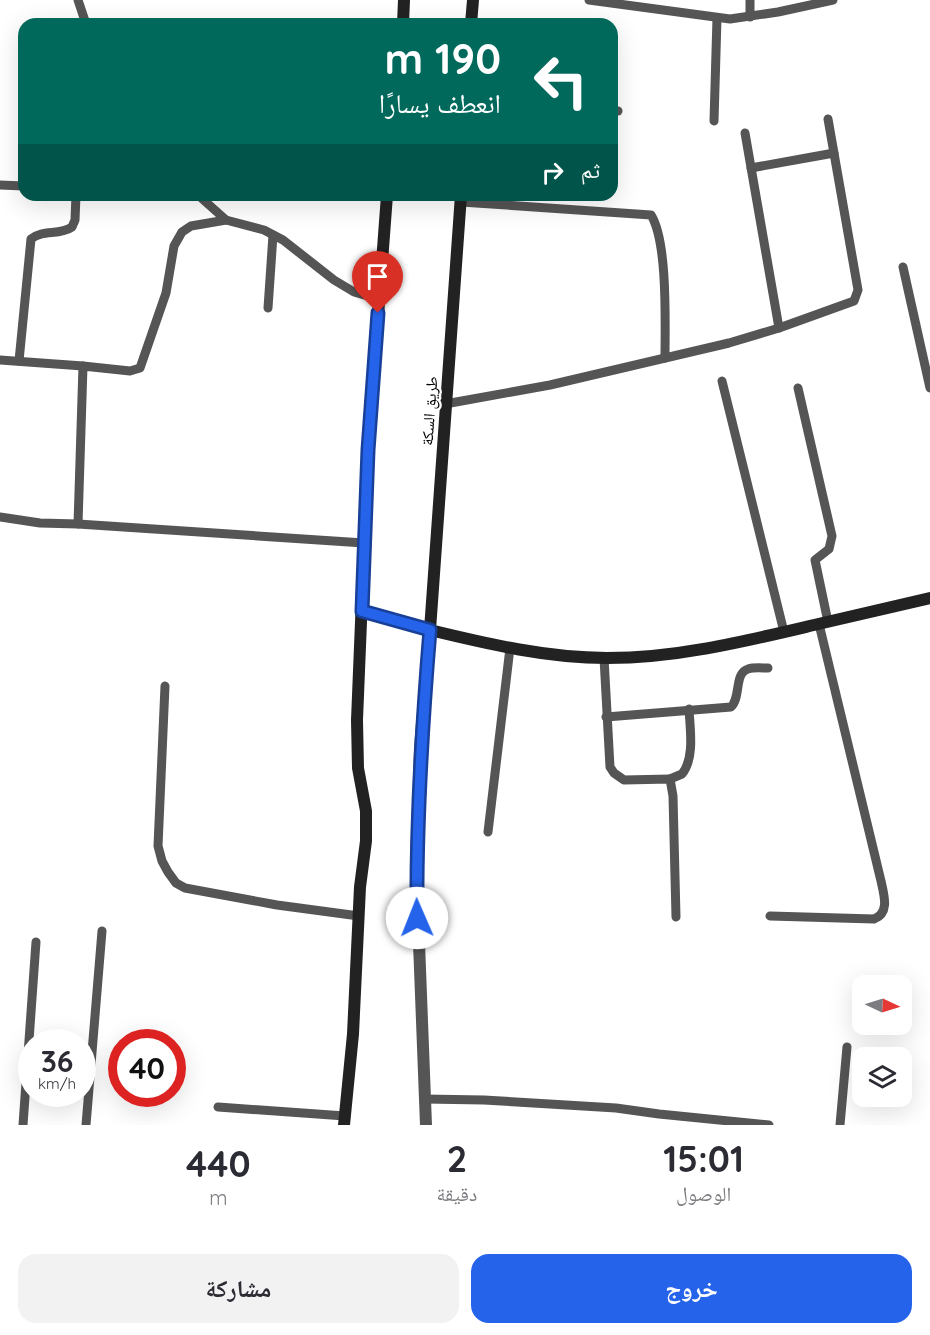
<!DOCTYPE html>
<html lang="ar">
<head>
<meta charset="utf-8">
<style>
	body { margin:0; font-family:Quicksand,"Noto Naskh Arabic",sans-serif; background:#f2f2f3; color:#2b2b33; direction:rtl; height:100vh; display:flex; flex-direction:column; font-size:22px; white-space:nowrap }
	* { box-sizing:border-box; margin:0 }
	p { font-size:20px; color:#7c7c81 }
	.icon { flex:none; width:33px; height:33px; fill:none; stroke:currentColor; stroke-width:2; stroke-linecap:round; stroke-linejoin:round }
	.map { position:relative; height:1125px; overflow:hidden; direction:ltr }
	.side { display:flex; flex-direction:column; background:#fff; flex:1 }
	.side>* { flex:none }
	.top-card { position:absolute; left:18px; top:18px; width:600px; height:183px; border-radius:18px; box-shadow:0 6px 24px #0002; direction:rtl; background:#00695c; color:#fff; overflow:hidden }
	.needle { width:39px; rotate:94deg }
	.controls { position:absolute; left:852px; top:975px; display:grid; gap:12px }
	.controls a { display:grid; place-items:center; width:60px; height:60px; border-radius:12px; background:#fff; box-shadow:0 6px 24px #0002; font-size:30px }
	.speed { position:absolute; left:18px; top:1029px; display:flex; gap:12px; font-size:30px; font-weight:700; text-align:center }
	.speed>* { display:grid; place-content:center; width:78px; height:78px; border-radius:50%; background:#fff; box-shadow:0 6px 24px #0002; line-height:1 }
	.speed small { font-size:15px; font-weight:400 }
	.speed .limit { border:9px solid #d22; background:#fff; color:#111 }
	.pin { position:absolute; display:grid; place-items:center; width:51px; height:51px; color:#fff; margin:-62px -26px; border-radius:50% 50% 50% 0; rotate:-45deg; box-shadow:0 0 6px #0007 }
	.pin .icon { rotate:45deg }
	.me { position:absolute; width:66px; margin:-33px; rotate:359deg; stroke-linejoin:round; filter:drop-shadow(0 0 4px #0008) }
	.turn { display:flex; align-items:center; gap:21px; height:126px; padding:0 18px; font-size:27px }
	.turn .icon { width:78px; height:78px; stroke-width:2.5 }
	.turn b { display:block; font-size:42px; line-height:51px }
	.then { display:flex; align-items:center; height:57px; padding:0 18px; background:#0003; gap:12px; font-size:22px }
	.eta { display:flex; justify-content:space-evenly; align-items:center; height:102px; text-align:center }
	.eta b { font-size:36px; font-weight:700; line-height:42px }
	.primary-button { display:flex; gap:12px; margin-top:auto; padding:12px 18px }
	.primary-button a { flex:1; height:69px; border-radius:18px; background:#2563eb; color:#fff; font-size:24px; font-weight:700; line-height:69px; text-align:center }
	.primary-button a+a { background:#f2f2f3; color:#2b2b33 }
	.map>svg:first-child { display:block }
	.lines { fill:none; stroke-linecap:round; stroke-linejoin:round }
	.minor { stroke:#555; stroke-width:9 }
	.tertiary { stroke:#555; stroke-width:12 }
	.secondary { stroke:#222; stroke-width:12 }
	.route-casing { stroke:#184099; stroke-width:15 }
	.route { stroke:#2563eb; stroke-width:10 }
	.labels { text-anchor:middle; stroke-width:4.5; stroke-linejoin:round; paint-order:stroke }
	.street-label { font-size:16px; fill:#000; stroke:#fff }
</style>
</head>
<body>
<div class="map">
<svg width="930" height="1125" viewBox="0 0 930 1125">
	<rect width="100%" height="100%" fill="#fff"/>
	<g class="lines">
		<!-- minor -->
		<g class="minor">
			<path d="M78 0 86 24"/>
			<path d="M589 0 730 19 778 12 833 0"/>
			<path d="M750 0V17"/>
			<path d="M612 111H618"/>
			<path d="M714 121 717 18"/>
			<path d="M745 133 779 328"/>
			<path d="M751 168 834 153"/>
			<path d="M0 185 24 186"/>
			<path d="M198 195 226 220 264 230 283 240 334 280 354 292 378 299"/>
			<path d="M461 202 651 215C668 242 665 325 665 358"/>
			<path d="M903 267 930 388"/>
			<path d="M268 308 273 235"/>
			<path d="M0 360 83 366"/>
			<path d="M19 361 31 239C43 229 59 236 72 227L75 220 76 195"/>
			<path d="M722 381 784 632"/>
			<path d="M798 388 832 536 829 549 815 560 828 622"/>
			<path d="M445 404 550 385 729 343 779 328 854 301 858 290 828 119"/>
			<path d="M0 517 40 523 78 524 364 543"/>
			<path d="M78 524 83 366 130 371 140 368 166 293 174 246 182 232 191 226 226 220"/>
			<path d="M362 611 430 630"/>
			<path d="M604 658 610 767 614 773 624 780 670 779 673 796 676 917"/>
			<path d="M165 686 158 846 162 861 168 872 176 883 185 888 277 905 359 916"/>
			<path d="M606 717 731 707C741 698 734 673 748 669 754 667 762 668 768 668"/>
			<path d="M670 779 682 774C695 758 690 729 689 709"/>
			<path d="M488 832 510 648"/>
			<path d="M770 916 874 919C890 913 884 895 881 881L819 624"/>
			<path d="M424 1099 484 1100 616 1108 659 1114 769 1125"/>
			<path d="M218 1107 345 1116"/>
			<path d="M23 1125 36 942"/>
			<path d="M86 1125 102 931"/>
			<path d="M840 1125 847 1047"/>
		</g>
		<!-- tertiary -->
		<path class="tertiary" d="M426 1125 416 865 420 747 430 630"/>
		<!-- secondary -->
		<g class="secondary">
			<path d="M403 24 404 0"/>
			<path d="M471 24 473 0"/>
			<path d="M461 195 430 630C488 644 547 658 607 658 677 658 746 641 814 625 853 616 892 607 930 598"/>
			<path d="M344 1125 353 1034 360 887 366 841V811L358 768 357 720 368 450 387 195"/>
		</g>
	</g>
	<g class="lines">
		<defs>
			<path id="route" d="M378 313 368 450 362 611 430 630C422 726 416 822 417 918"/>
		</defs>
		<!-- route casing -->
		<use href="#route" class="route-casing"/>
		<!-- route -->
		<use href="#route" class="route"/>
	</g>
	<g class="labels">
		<!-- street labels -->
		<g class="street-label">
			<text transform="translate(429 411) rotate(-86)" y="6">طريق السكة</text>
		</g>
	</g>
</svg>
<div class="controls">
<a><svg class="needle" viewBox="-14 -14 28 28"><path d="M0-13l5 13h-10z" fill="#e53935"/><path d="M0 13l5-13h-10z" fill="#7c7c81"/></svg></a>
<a><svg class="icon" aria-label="layers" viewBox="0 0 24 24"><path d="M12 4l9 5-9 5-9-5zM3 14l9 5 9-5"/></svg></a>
</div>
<div class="speed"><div>36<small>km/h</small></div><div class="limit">40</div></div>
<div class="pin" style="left:378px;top:313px;background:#d93025"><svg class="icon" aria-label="arrive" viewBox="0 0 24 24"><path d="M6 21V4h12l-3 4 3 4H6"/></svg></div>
<svg class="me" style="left:417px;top:918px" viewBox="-20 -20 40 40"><circle r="19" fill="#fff"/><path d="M0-13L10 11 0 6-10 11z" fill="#2563eb"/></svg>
<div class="top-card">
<div class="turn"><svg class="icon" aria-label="left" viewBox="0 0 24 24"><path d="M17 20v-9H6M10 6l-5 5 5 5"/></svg><div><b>190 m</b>انعطف يسارًا</div></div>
<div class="then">ثم<svg class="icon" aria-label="right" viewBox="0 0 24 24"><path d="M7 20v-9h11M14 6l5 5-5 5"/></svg></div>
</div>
</div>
<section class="side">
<div class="eta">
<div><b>15:01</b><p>الوصول</p></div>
<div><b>2</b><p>دقيقة</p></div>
<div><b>440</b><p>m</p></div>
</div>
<div class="primary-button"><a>خروج</a><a>مشاركة</a></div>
</section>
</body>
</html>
